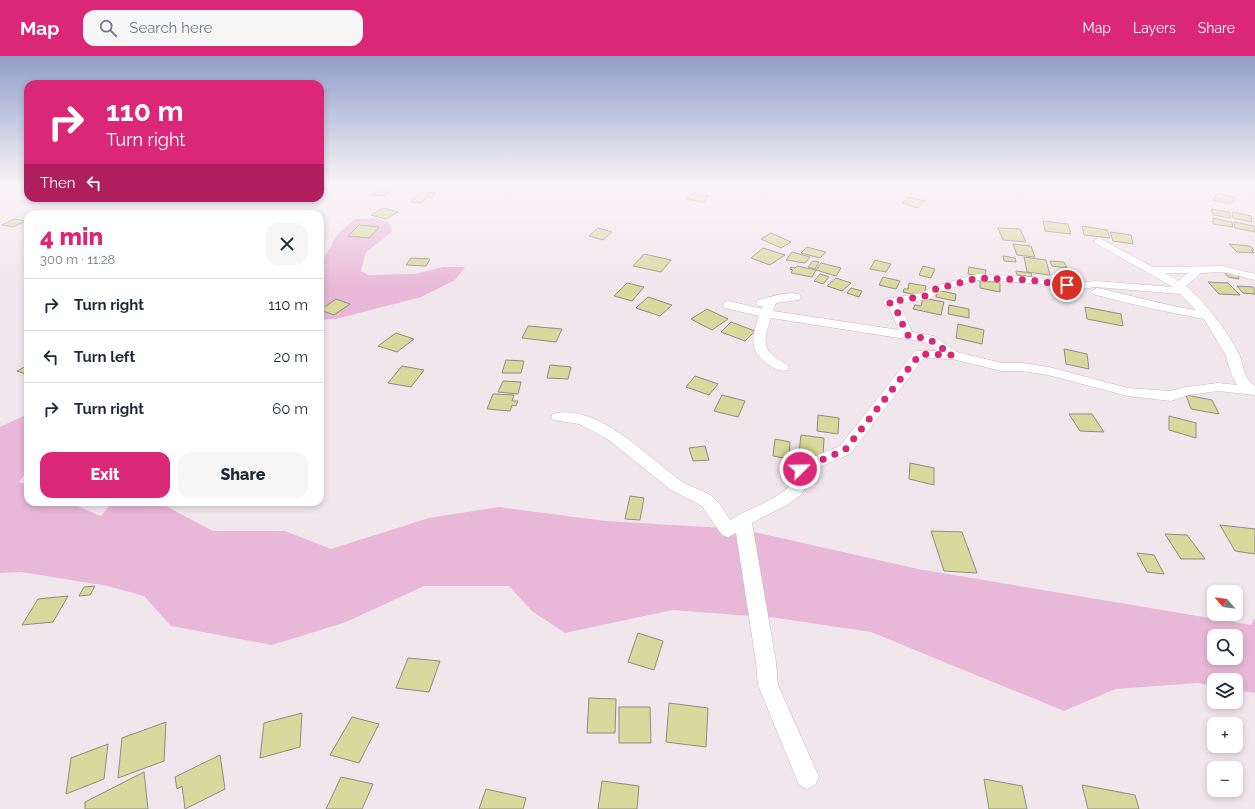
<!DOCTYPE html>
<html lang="en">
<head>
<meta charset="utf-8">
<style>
	body { margin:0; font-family:Raleway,sans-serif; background:#f6f6f7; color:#1f2937; height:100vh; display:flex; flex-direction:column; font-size:15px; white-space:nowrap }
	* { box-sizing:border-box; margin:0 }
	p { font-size:13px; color:#747a83 }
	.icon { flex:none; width:22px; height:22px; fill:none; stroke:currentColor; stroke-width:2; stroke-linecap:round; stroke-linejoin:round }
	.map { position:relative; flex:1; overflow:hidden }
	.drawer { position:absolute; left:24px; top:154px; width:300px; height:296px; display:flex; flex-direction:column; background:#fff; border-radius:12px; box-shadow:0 2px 6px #0003 }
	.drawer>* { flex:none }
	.guide { position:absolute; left:24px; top:24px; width:300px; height:122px; border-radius:12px; box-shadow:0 2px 6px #0003; background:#db2777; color:#fff; overflow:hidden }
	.needle { width:26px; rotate:298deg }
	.tools { position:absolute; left:1207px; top:529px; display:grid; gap:8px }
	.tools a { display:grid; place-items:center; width:36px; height:36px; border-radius:8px; background:#fff; box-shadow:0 2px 6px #0003; font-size:20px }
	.pin { position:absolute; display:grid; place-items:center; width:34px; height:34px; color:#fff; margin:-17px; border:2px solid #fff; border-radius:50%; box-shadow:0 1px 4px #0007 }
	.me { position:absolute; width:44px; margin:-22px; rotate:67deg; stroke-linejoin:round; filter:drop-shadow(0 0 3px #0008) }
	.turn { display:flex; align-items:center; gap:14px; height:84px; padding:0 16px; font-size:18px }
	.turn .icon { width:52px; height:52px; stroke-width:2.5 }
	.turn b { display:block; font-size:28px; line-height:34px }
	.then { display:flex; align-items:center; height:38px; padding:0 16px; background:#0003; gap:8px; font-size:15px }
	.round { display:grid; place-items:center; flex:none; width:42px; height:42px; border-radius:12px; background:#f6f6f7 }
	.headline { display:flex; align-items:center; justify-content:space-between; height:68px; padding:0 16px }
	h1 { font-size:24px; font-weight:800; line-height:30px; color:#db2777 }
	.cta { display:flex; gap:8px; margin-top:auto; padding:8px 16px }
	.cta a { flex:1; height:46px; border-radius:12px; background:#db2777; color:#fff; font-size:16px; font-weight:800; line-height:46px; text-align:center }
	.cta a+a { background:#f6f6f7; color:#1f2937 }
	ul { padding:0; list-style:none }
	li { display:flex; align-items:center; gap:12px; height:52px; padding:0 16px; border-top:1px solid #e0e1e3 }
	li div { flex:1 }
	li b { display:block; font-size:15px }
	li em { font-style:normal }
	header { display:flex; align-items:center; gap:24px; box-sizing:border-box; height:56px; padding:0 20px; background:#db2777; color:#fff }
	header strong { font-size:19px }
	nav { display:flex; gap:22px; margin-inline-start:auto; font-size:14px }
	.search { width:280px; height:36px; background:#f6f6f7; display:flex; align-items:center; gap:10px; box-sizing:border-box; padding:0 14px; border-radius:12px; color:#747a83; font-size:15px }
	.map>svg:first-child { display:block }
	.green { fill:#e9b7d7; fill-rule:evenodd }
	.building { fill:#d9d99d; stroke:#8d8d82 }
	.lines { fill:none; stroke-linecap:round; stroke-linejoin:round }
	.minor-casing { stroke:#c5b9c0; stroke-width:1 }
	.minor { fill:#fff; fill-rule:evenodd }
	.route { stroke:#db2777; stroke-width:7; stroke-dasharray:0 12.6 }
</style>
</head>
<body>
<header>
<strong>Map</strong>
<div class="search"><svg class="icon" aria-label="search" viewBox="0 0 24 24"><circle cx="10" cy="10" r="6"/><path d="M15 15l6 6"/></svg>Search here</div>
<nav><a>Map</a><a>Layers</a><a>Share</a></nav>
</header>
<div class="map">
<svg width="1255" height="753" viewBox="0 0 1255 753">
	<rect width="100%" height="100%" fill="#f2e6ed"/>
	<!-- green -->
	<g class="green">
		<path d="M374 162 389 166 392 176 366 196 361 215 368 219 415 218 443 211H465L455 224 421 241 336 263 320 264V209L337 179 355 163Z"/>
		<path d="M28 358V414L19 426 28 429V446H67L101 460 113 446H158L213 475H285L331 493 429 462 499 451 605 465 741 473 918 513 1251 569 1255 562V637L1236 634V624H1214V630L1198 627 1115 633 1064 655 871 576 777 562 672 554 565 577 532 555 509 530H424L346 566 272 589 171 570 144 540 108 530 21 516 0 517V371ZM1214 580H1236V602H1214Z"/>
	</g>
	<!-- building -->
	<g class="building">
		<path d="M379 132 391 133 385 140 372 139Z"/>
		<path d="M422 136 436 137 432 142 428 141 421 147 410 146Z"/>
		<path d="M692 137 709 140 704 146 687 143Z"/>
		<path d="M1218 137 1235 142 1231 148 1213 144Z"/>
		<path d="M909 141 925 145 918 152 902 147Z"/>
		<path d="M383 152 398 156 386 163 371 159Z"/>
		<path d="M1212 153 1229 156 1231 162 1213 159Z"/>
		<path d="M1232 156 1251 160 1252 166 1233 162Z"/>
		<path d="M1213 162 1232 166 1233 171 1213 168Z"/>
		<path d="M14 163 26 165 13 171 2 169Z"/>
		<path d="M1043 165 1068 168 1071 178 1045 175Z"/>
		<path d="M1234 166 1254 170 1255 176 1235 172Z"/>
		<path d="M359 169 379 171 369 182 348 180Z"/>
		<path d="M1082 170 1107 174 1110 182 1084 179Z"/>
		<path d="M598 172 612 176 603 184 589 180Z"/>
		<path d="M998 172 1020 173 1026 186 1003 184Z"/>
		<path d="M1110 176 1131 179 1133 188 1113 185Z"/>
		<path d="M771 177 791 186 781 192 761 183Z"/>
		<path d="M1013 188 1031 190 1035 201 1017 199Z"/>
		<path d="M1229 188 1250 190 1254 194H1251L1254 197 1237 196Z"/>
		<path d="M807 191 826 196 820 202 801 197Z"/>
		<path d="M763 192 785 199 770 209 751 202Z"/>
		<path d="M792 196 810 201 805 207 786 204Z"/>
		<path d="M644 198 671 204 661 216 633 210Z"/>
		<path d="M1003 200 1015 202 1016 206 1004 205Z"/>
		<path d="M1024 201 1046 204 1050 219 1027 216Z"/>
		<path d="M411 202 430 203 426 210 406 209Z"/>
		<path d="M875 204 891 208 886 216 870 213Z"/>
		<path d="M813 205 819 206 815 213 808 211Z"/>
		<path d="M1050 205 1064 206 1067 212 1052 210Z"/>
		<path d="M821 207 841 212 836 220 816 214Z"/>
		<path d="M797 210 816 214 812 221 791 217 793 214 790 213 791 211 795 212Z"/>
		<path d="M923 210 935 213 931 222 919 219Z"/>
		<path d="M969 211 986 214 985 221 968 218Z"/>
		<path d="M1016 215 1031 217 1032 221 1017 219Z"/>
		<path d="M1225 217 1237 218 1239 223 1228 221Z"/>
		<path d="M820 218 829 221 823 228 814 225Z"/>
		<path d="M883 221 900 225 896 233 879 229Z"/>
		<path d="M836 222 851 227 842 235 827 230Z"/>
		<path d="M980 224 1000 227V236L980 232Z"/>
		<path d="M1208 226 1228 227 1240 239 1219 238Z"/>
		<path d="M627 227 644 231 632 245 614 240Z"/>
		<path d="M909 227 926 230 924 238 921 237 920 240 903 236 904 233H908Z"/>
		<path d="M1237 230 1253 231 1255 234V238L1243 237Z"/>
		<path d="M851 232 862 235 859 241 847 237Z"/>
		<path d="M937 234 956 238 955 245 936 241Z"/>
		<path d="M648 241 672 249 660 260 636 252Z"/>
		<path d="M923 242 944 246 941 259 913 253 915 249 921 250Z"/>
		<path d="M336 243 350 248 334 259 320 254Z"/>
		<path d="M949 249 969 253V262L948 258Z"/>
		<path d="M1085 251 1121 258 1123 270 1087 263Z"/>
		<path d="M707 253 728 263 712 274 691 263Z"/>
		<path d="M731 266 755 275 745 285 721 276Z"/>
		<path d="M958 268 984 274 982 288 956 282Z"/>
		<path d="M528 270 562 273 556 286 522 282Z"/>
		<path d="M396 277 414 283 397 296 378 290Z"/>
		<path d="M1064 293 1087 298 1089 313 1066 308Z"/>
		<path d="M506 304 524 305 521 317H502Z"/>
		<path d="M28 309V319L17 315Z"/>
		<path d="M550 309 571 311 568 323 547 322Z"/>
		<path d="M402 310 424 314 411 331 388 327Z"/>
		<path d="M695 320 718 328 709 339 686 331Z"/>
		<path d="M503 325 521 326 518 338 498 336Z"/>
		<path d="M493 338 514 339 512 345H518L516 350 512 349 510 355 487 353Z"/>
		<path d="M722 339 745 345 738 361 714 355Z"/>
		<path d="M1186 339 1212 344 1219 358 1191 353Z"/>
		<path d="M1069 358H1092L1104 376 1080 375Z"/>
		<path d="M818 359 839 362 838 378 817 375Z"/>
		<path d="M1169 360 1196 367V382L1169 374Z"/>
		<path d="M801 379 824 382 823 401 799 397Z"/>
		<path d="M775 383 790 386 789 403 773 400Z"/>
		<path d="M705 390 709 404 693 405 689 392Z"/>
		<path d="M910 407 934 412V429L909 423Z"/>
		<path d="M630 440 644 442 640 464 625 463Z"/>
		<path d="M1220 469 1255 473V498L1235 495Z"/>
		<path d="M931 475 962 476 977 517 944 515Z"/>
		<path d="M1165 478 1187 479 1205 503H1181Z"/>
		<path d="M1137 497 1154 499 1164 518 1147 516Z"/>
		<path d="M95 530 90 539 79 540 84 531Z"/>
		<path d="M68 540 53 566 22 569 38 543Z"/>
		<path d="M638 577 663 585 654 614 628 606Z"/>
		<path d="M408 602 440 605 429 636 396 632Z"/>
		<path d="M589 642 616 643 615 677H587Z"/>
		<path d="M669 647 708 652 706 691 666 686Z"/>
		<path d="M619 651H650L651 687H619Z"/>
		<path d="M302 657 300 691 260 702 264 667Z"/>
		<path d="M352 661 379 668 359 707 330 699Z"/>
		<path d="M166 666 164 705 118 722 122 682Z"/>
		<path d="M108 688 104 723 66 738 71 702Z"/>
		<path d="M220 699 225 733 185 753 182 730 177 733 175 721Z"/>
		<path d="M144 716 148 753H85V746Z"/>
		<path d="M341 721 373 728 362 753H326Z"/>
		<path d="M984 723 1022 730 1027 753H989Z"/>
		<path d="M602 725 639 730 637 753H598Z"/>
		<path d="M1082 729 1135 739 1139 753H1088Z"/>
		<path d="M486 733 526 742 523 753H479Z"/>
	</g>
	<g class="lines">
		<defs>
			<path id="minor" d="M1099 182 1153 211 1223 210 1255 218V224L1223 216 1201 217 1186 230C1206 248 1227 274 1239 298 1244 309 1243 323 1255 330V339L1218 335 1188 339 1171 345 1128 340 1048 319 1022 315H1002L952 303 924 302 850 398 808 416 810 424 801 439 785 450 752 467 776 606 778 629 819 721 815 729 807 733 799 729 758 629 756 606 736 477 728 481 722 479 702 450 671 434 609 384 579 368 553 364 551 361 553 358C596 346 649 402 681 425 691 432 705 434 714 442 720 447 725 457 730 464 750 451 780 445 794 424L792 413 794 409 840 390 915 295H937L925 286 771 262C766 278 760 291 776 302 781 305 786 307 789 311L787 314C780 316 775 313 769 309 748 295 752 281 759 260L725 252 723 249 725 246 729 245 762 253V250H758L756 247 758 244C771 241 786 235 799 238L801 241 799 244 776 247 773 255 899 274 891 256 883 246 885 243 922 237 932 231 978 218 1029 221 1079 227 1096 225 1173 231 1095 187 1094 185ZM1165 217H1188L1178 225ZM978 224 1029 227 1079 233 1096 231 1180 238 1196 254C1163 249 1130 239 1097 232L1093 234 1091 236 1093 238C1130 248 1166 256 1204 263L1225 298 1232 320 1237 329 1218 327 1187 331 1170 335 1128 332 1049 311 1022 307H1002L957 296 934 280 912 276 903 255 897 248 929 243 940 235Z"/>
		</defs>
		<!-- minor casing -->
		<use href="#minor" class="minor-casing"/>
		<!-- minor -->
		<use href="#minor" class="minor"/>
	</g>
	<!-- sky -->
	<linearGradient id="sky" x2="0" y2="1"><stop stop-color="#919eca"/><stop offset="0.55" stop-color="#f9f4f7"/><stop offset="1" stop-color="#f9f4f7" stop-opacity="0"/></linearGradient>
	<rect width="1255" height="235" fill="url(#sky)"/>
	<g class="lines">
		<!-- route -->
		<path class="route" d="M800 413 845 394 920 298 952 299 929 283 907 279 897 255 889 246 925 240 936 233 978 222 1029 224 1067 229"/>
	</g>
</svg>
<div class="tools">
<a><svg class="needle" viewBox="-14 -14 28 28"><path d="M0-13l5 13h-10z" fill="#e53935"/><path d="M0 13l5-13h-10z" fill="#747a83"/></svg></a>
<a><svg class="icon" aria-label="search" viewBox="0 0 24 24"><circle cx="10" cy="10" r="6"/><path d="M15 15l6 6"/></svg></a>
<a><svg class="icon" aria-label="layers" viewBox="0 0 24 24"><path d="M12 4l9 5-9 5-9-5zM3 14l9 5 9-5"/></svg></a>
<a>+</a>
<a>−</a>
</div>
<div class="pin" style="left:1067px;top:229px;background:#d93025"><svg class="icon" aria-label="arrive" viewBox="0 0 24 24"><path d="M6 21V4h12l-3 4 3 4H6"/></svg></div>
<svg class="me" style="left:800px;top:413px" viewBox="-20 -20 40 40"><circle r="17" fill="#db2777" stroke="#fff" stroke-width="3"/><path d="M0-11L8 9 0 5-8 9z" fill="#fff"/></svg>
<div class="guide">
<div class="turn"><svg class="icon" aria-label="right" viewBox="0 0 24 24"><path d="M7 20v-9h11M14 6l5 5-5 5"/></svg><div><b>110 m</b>Turn right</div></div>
<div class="then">Then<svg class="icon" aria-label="left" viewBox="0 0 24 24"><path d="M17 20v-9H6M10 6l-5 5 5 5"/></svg></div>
</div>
<section class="drawer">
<div class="headline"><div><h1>4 min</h1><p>300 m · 11:28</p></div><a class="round"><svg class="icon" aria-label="close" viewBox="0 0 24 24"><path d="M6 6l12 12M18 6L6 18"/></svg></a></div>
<ul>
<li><svg class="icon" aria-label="right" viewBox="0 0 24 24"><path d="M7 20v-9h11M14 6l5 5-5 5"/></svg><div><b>Turn right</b></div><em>110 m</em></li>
<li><svg class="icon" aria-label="left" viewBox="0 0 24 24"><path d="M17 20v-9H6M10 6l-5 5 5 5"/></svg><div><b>Turn left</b></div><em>20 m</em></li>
<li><svg class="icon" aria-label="right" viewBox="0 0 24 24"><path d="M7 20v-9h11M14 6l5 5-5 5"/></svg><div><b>Turn right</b></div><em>60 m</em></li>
</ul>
<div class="cta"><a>Exit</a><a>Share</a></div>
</section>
</div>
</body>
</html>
